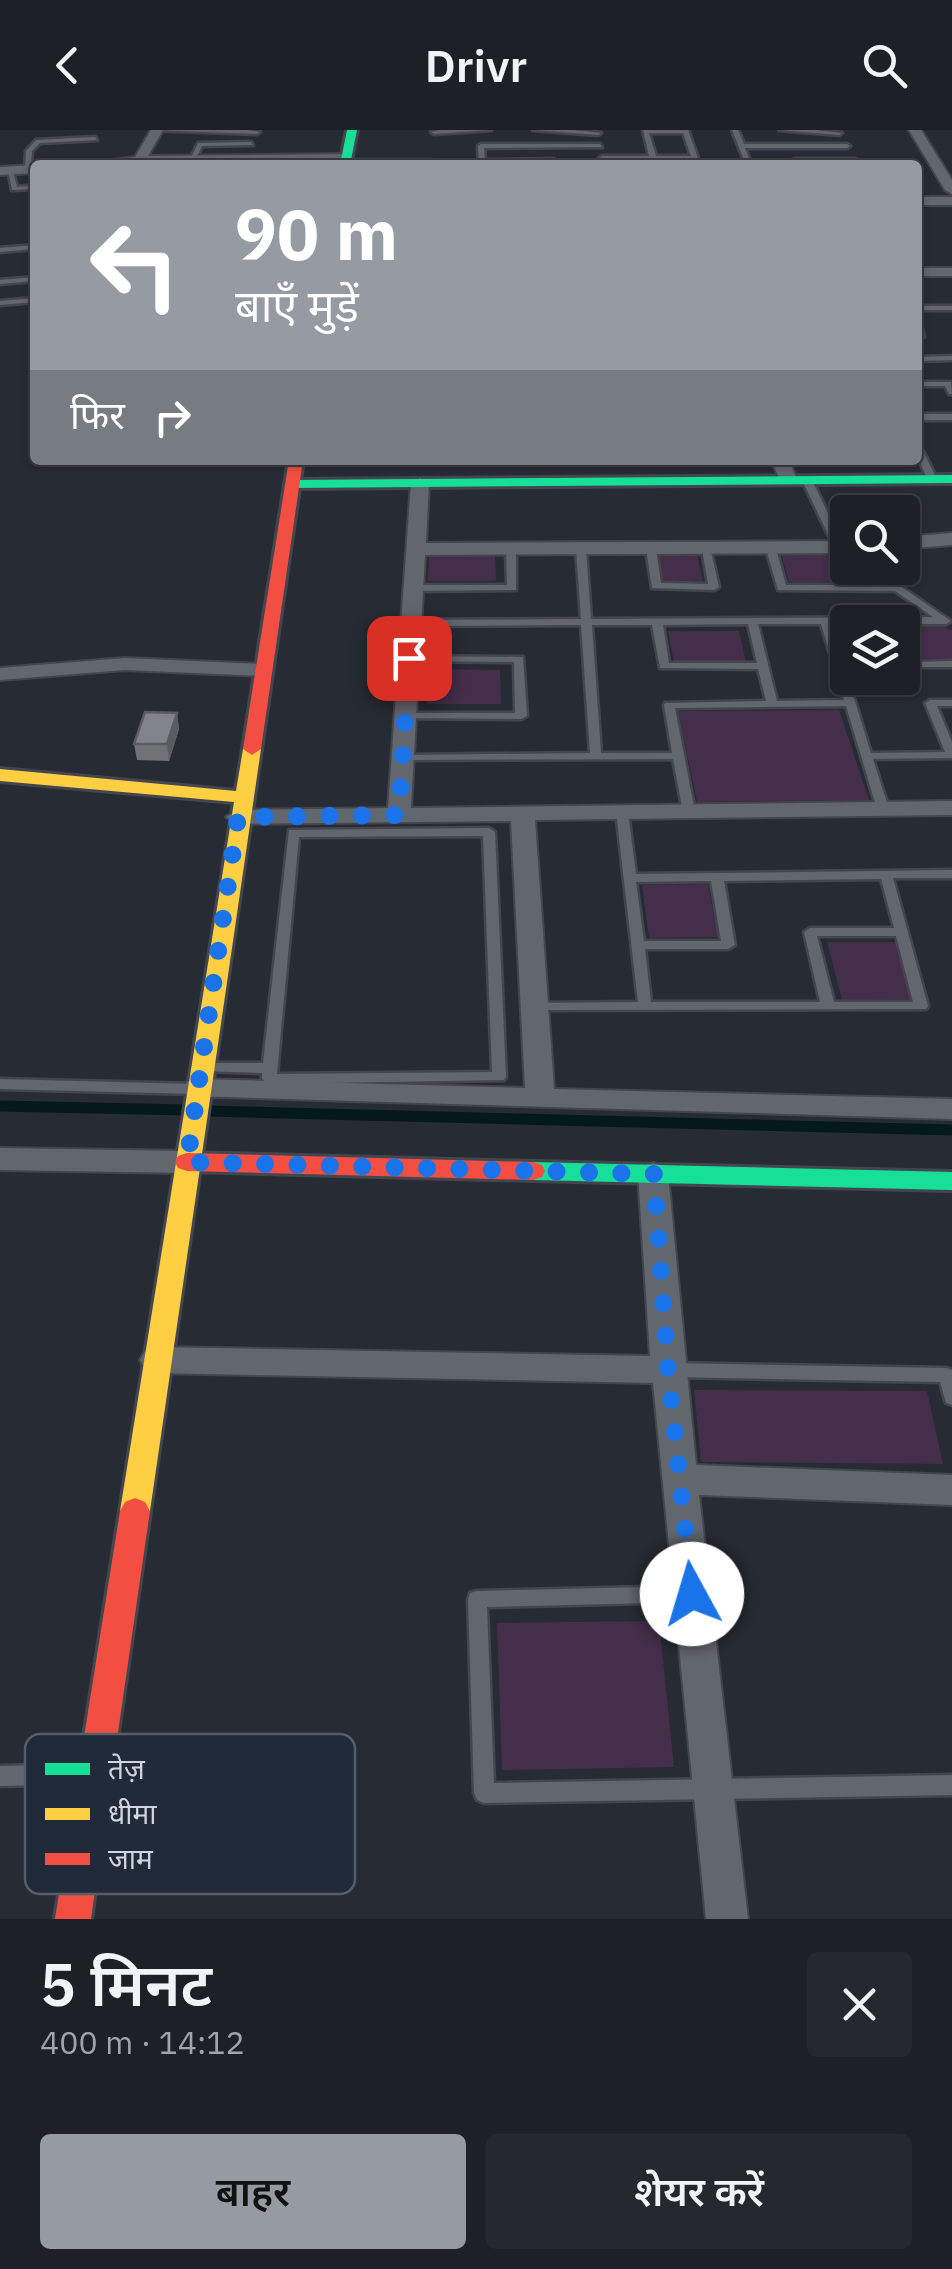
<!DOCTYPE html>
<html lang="hi">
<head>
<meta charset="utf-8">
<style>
	body { margin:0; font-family:"IBM Plex Sans","Noto Sans Devanagari",sans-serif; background:#25282e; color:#f1f3f6; height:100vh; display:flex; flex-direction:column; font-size:38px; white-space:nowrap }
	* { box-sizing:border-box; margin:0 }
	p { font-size:32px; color:#a0a3a7 }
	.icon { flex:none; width:55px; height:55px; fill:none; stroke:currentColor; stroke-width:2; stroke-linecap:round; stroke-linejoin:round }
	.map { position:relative; height:1789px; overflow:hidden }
	.panel { display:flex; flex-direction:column; background:#1d2026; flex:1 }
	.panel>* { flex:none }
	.banner { position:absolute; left:30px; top:30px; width:892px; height:305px; border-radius:10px; box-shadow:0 2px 8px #0004,0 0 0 2px #3b3e43; background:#959aa3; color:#fff; overflow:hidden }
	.fabs { position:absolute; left:830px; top:365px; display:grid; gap:20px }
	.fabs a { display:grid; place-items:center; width:90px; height:90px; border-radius:10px; background:#1d2026; box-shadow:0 2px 8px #0004,0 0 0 2px #3b3e43; font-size:50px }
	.pin { position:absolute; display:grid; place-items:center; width:85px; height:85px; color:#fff; margin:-42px; border-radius:20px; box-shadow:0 5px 15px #0006 }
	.me { position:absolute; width:110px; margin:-55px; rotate:354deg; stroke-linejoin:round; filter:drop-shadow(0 0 8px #0008) }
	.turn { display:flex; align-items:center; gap:35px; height:210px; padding:0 40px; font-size:45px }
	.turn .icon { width:130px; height:130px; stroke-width:2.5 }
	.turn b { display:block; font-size:70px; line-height:85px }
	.then { display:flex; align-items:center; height:95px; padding:0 40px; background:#0003; gap:20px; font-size:38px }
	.round { display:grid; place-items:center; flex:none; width:105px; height:105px; border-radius:10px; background:#25282e }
	.overview { display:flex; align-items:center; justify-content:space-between; height:170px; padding:0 40px }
	h1 { font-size:60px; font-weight:600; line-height:75px }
	.primary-button { display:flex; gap:20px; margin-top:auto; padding:20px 40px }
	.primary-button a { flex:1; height:115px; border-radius:10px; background:#959aa3; color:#111; font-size:40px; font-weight:600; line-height:115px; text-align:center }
	.primary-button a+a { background:#25282e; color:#f1f3f6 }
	header { display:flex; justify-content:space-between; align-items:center; height:130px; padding:0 40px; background:#1d2026; font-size:45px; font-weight:600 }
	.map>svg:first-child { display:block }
	.green { fill:#442e4a }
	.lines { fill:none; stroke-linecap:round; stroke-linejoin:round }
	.stream { stroke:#04191a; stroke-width:11 }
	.lane-casing { stroke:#43464e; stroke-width:5 }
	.street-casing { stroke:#43464e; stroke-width:4 }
	.fast-casing { stroke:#43464e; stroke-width:6 }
	.slow-casing { stroke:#43464e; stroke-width:6 }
	.jam-casing { stroke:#43464e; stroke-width:6 }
	.lane { fill:#62666d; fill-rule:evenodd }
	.street { fill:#62666d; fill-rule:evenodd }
	.fast { fill:#16e098; fill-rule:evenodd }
	.slow { fill:#ffcf43; fill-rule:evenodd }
	.jam { fill:#f24e42; fill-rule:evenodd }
	.wall { fill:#707278 }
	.shaded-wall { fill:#5b5c62 }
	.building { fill:#82848c; stroke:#5b5c62; stroke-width:2.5 }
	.route { stroke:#1a73e8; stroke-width:18; stroke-dasharray:0 32.4 }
	.key { fill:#212a39; stroke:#565e6b; stroke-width:2.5 }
	.key-label { font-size:28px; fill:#d0d6e0 }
</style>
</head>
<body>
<header><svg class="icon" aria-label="back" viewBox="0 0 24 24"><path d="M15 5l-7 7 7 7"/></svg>Drivr<svg class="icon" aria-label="search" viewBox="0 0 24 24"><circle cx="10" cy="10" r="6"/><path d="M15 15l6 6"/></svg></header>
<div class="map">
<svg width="952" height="1789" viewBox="0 0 952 1789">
	<rect width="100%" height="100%" fill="#272b33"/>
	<!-- green -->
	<g class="green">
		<path d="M429 423H495L496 451H428Z"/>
		<path d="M657 424H697L703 453 662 452Z"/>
		<path d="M781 424 828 425 867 452H789Z"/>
		<path d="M906 495 944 496 952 501V530H919Z"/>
		<path d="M668 501H739L746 533H674Z"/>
		<path d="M428 539 500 540 501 574H427Z"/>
		<path d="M839 580 869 670 697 672 678 581Z"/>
		<path d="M708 754 718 807 649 808 642 755Z"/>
		<path d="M827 812H896L914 869 842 870Z"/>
		<path d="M694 1260 927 1261 943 1334 701 1332Z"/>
		<path d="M659 1491 674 1637 502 1640 497 1493Z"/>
	</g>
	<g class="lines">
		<!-- stream -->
		<g class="stream">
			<path d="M0 976 186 980"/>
			<path d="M208 981 952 1000"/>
		</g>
		<defs>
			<g id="lane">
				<path d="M154 0H248L260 2 257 4Z"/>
				<path d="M439 0H491L434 4 431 2Z"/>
				<path d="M533 0H574L601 3 598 5Z"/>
				<path d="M643 0H688L698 28 695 30H602L599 28 602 26H649ZM649 3H683L691 26H656Z"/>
				<path d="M732 0H738L744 14H847L850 16 847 18H745L752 35H746Z"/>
				<path d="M779 0H816L842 3 839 5Z"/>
				<path d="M95 7 97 10 40 13 32 21 31 39 28 41 25 39 26 21 36 10Z"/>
				<path d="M251 12 253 15 202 16 195 31 190 30 198 13Z"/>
				<path d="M600 14 602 17 484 18 485 30 554 29 557 31V35H551V33L479 35 478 16 481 14Z"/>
				<path d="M794 29H855L858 31 855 33H798L799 35H793L791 31Z"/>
				<path d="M346 30H432L435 32 432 34 344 33Z"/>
				<path d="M8 40 13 41 17 57 35 55V59L12 60Z"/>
				<path d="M35 115V119L0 122V118Z"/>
				<path d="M35 147V151L0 154V150Z"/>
				<path d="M35 168V172L0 175V171Z"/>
				<rect x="918" y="176" width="34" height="4"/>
				<path d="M918 196 922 198 924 207H918Z"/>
				<path d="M952 226V230L918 231V227Z"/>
				<path d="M918 252H951L952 264H949L945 256H918Z"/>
				<rect x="918" y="284" width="34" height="6"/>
				<path d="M918 316 922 319 937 349 935 351 927 349 918 327Z"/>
				<path d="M804 348 812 350 843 415 848 418V426L834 417 802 350Z"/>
				<path d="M511 416 516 419V460L413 461 408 458 413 455H507L506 419Z"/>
				<path d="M581 416 586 419 591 489 933 487 895 461 778 460 766 419 771 416 776 419 786 455H886L863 438H874L951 491 946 494H831L871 623 945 622 925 573 930 570H952V576H937L952 612V628L873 629 889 679 883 683 877 679 846 576 675 578 695 682 689 686 683 682 673 629 399 630 397 628 403 625 590 623 581 495 411 496 406 493 411 490 581 489 576 419ZM748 494 757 533H669L663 495ZM758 494H821L844 570 777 571ZM592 495H652L660 538 758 539 766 571 665 573 664 575 672 623H601Z"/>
				<path d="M651 416 656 419 661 453 708 454 702 419 710 417 719 457 714 460 652 458 646 419Z"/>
				<path d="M902 500 907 503 919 532 952 531V537H911L902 517Z"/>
				<path d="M409 526 523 527 527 586 521 589 401 588 399 586 405 583H515L514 532 405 531V527Z"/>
				<path d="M622 678 628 682 636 744 952 740V748H893L928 876 926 879 530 880 528 877 530 874 535 873 638 872 616 682ZM881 749 894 798H810L804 802 820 872H651L645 819H728L735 815 724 751ZM711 751 721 811H644L636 752ZM817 806H896L913 872H834Z"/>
				<path d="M489 698 495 702 506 947 504 950 269 954 262 949V943L202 941 200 938 202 935 207 933H263L289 700ZM483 706 492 942 277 944 299 707Z"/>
				<path d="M0 949 194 954 201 959 194 964 0 959Z"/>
				<path d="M671 1233 947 1238 952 1240V1275L946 1273 940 1252 671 1247 665 1245 663 1240 665 1235Z"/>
				<path d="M690 1456 697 1458 699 1464 697 1470 690 1472 487 1477 494 1653 952 1645V1665L484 1673 477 1670 474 1663 468 1469 470 1463 477 1461Z"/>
				<path d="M84 1634 91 1637 94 1644 91 1651 84 1654 0 1656V1636Z"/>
			</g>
			<g id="street">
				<path d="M151 0H163L148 26 347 24 353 28 347 32 74 35 135 27Z"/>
				<path d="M909 0H921L952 50V64L945 60Z"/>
				<path d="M35 35V43L0 45V37Z"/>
				<rect x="918" y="67" width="34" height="8"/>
				<rect x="918" y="138" width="34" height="8"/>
				<path d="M771 330H789L797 350 794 354H782Z"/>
				<path d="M420 348 429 353 426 413 848 411V423L425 425 411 678 952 671V685L535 690 554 959 952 969V989L187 966 183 959 187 952 197 949 525 958 511 691 238 694 226 687 238 680 388 678 411 353Z"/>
				<path d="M952 403V415L902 419V407Z"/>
				<path d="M125 528 262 534 273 540 262 546 125 540 0 550V538Z"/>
				<path d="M0 1018 187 1021 198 1024 202 1032 198 1040 187 1043 0 1040Z"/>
				<path d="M653 1033 664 1036 668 1044 696 1335 952 1345V1375L699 1365 748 1789H706L653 1253 157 1243 145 1239 140 1230 145 1221 157 1217 650 1226 638 1044 642 1036Z"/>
			</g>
			<g id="fast">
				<path d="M347 0H357L350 35H340Z"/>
				<path d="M952 345V353L292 358 285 354 292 350Z"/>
				<path d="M533 1032 952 1042V1060L533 1050 524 1047 521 1041 524 1035Z"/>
			</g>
			<path id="slow" d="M252 613 261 619 150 1381 145 1390 135 1394 125 1390 120 1381 234 672 0 651V639L236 661 243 619Z"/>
			<g id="jam">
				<path d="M289 330H303L261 619 252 625 243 619Z"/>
				<path d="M187 1023 533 1032 542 1035 545 1041 542 1047 533 1050 187 1041 178 1038 175 1032 178 1026Z"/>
				<path d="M135 1368 145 1372 150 1381 91 1789H55L120 1381 125 1372Z"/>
			</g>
		</defs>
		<!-- lane casing -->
		<use href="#lane" class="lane-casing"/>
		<!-- street casing -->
		<use href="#street" class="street-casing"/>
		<!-- fast casing -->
		<use href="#fast" class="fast-casing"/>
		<!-- slow casing -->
		<use href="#slow" class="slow-casing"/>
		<!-- jam casing -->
		<use href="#jam" class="jam-casing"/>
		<!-- lane -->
		<use href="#lane" class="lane"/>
		<!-- street -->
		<use href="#street" class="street"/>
		<!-- fast -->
		<use href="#fast" class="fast"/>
		<!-- slow -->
		<use href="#slow" class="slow"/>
		<!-- jam -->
		<use href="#jam" class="jam"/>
	</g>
	<!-- wall -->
	<path class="wall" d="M177 583 179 599 169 631 137 630 134 614Z"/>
	<!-- shaded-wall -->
	<path class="shaded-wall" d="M177 583 179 599 169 631 167 614Z"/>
	<!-- building -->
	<path class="building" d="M145 582 177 583 167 614H134Z"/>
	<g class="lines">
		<!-- route -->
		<path class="route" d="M409 528 399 685 238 687 187 1032 654 1044 668 1240 692 1464"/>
	</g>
	<!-- legend -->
	<rect x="25" y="1604" width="330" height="160" rx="15" class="key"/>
	<rect x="45" y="1633" width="45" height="12" fill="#16e098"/>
	<rect x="45" y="1678" width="45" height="12" fill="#ffcf43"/>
	<rect x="45" y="1723" width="45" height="12" fill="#f24e42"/>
	<g class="key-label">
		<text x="108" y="1649">तेज़</text>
		<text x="108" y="1694">धीमा</text>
		<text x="108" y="1739">जाम</text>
	</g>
</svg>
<div class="fabs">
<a><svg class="icon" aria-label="search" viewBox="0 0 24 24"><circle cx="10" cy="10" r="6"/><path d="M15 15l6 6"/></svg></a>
<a><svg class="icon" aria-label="layers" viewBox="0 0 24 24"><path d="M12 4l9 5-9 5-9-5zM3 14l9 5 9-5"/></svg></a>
</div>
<div class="pin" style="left:409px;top:528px;background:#d93025"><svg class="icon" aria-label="arrive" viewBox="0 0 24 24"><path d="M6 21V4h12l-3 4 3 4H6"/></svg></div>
<svg class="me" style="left:692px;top:1464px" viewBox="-20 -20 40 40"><circle r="19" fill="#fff"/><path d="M0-13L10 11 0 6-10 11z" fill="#1a73e8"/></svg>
<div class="banner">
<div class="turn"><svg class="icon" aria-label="left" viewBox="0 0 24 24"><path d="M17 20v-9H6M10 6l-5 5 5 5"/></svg><div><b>90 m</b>बाएँ मुड़ें</div></div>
<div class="then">फिर<svg class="icon" aria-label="right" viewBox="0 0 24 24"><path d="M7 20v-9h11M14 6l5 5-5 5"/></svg></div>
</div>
</div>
<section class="panel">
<div class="overview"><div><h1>5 मिनट</h1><p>400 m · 14:12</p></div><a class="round"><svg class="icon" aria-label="close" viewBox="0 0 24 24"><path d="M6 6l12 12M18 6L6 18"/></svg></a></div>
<div class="primary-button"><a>बाहर</a><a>शेयर करें</a></div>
</section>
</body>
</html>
